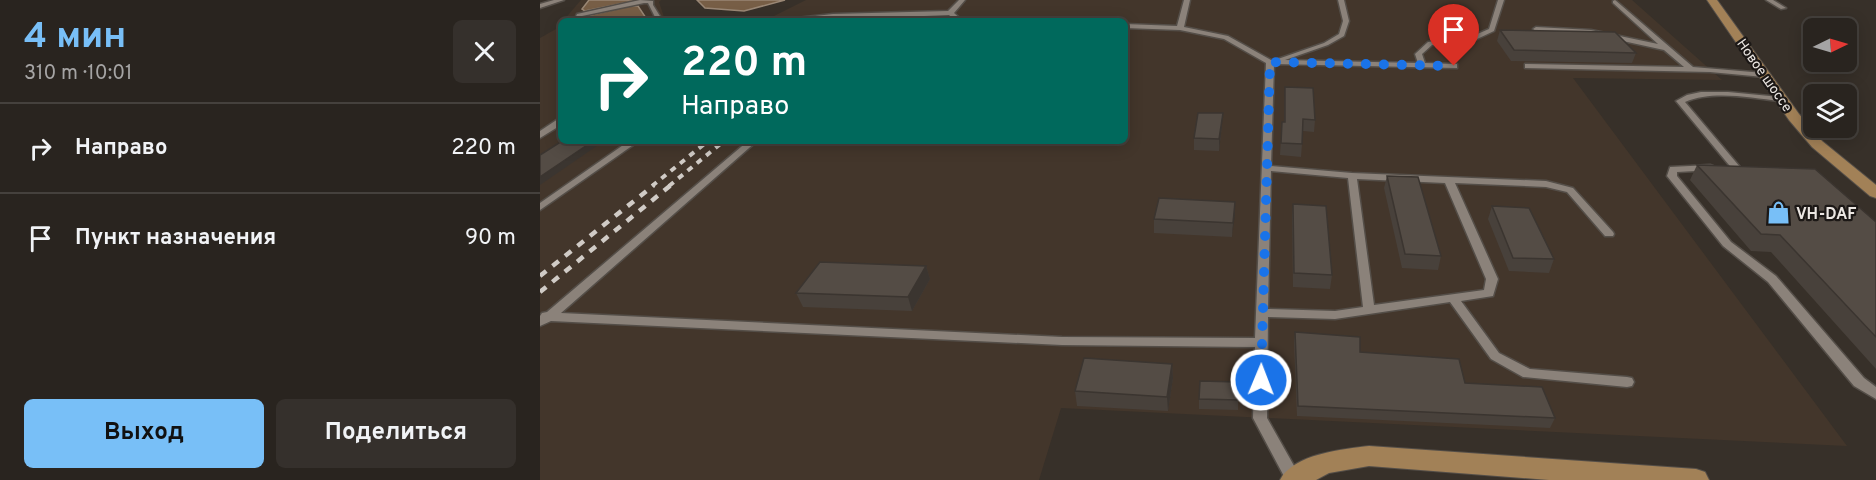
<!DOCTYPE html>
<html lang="ru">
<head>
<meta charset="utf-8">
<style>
	body { margin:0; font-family:Overpass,sans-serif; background:#35302c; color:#f1f3f6; height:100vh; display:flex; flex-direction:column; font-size:22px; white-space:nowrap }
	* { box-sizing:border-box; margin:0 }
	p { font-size:20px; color:#a5a4a4 }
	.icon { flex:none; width:33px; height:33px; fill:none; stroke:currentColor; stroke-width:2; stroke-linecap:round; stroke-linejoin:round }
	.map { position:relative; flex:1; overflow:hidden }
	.details { display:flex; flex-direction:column; background:#29241f; width:540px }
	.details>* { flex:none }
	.top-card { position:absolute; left:18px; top:18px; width:570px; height:126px; border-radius:9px; box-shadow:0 3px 15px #0003,0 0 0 2px #45413d; background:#00695c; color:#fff; overflow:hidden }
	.needle { width:39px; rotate:85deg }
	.fabs { position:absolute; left:1263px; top:18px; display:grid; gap:12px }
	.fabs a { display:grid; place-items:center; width:54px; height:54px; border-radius:9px; background:#29241f; box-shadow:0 3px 15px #0003,0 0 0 2px #45413d; font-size:30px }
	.pin { position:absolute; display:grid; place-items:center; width:51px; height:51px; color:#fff; margin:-62px -26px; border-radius:50% 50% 50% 0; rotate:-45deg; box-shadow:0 0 6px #0007 }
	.pin .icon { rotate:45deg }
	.me { position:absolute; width:66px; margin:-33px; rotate:1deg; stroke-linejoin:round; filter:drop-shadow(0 0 4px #0008) }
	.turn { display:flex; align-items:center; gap:21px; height:126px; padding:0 24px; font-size:27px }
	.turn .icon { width:78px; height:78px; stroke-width:2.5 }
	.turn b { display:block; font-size:42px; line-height:51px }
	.round { display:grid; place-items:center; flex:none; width:63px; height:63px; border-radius:9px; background:#35302c }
	.summary { display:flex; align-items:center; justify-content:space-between; height:102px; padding:0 24px }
	h1 { font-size:36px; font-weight:700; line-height:45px; color:#78bff7 }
	.primary-button { display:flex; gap:12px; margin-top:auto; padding:12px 24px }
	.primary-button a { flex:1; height:69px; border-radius:9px; background:#78bff7; color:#111; font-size:24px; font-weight:700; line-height:69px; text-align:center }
	.primary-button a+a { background:#35302c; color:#f1f3f6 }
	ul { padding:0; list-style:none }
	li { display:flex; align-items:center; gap:18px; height:90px; padding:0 24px; border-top:2px solid #45413d }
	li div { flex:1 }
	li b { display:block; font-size:22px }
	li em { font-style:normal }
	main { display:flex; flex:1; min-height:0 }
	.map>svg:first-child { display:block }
	.built { fill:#43362b }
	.water { fill:#775e46; stroke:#9a8775; stroke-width:1.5 }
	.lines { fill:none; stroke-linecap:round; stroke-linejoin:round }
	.lane-casing { stroke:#544e48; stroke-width:3 }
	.secondary-casing { stroke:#544e48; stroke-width:2 }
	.lane { fill:#8b827a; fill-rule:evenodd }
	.secondary { fill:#a28157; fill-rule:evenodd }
	.rail-far1 { stroke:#d0cbc6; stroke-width:4; stroke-dasharray:6 6; stroke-linecap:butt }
	.rail { stroke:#d0cbc6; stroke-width:4.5; stroke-dasharray:8 8; stroke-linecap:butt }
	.wall { fill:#48413b }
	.shaded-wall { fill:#3b3530 }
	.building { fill:#544c45; stroke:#3b3530; stroke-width:1.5 }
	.route { stroke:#1a73e8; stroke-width:10; stroke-dasharray:0 18 }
	.labels { text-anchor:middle; stroke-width:4.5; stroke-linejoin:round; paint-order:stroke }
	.far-street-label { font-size:14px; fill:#ece7e3; stroke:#1c1816 }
	.poi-label { font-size:16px; font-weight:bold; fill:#ece7e3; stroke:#1c1816; text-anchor:start }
</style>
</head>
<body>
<main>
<section class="details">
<div class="summary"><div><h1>4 мин</h1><p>310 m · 10:01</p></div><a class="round"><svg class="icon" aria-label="close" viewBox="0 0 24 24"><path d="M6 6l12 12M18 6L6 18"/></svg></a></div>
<ul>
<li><svg class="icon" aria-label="right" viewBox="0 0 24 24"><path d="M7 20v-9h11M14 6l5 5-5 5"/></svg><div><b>Направо</b></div><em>220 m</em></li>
<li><svg class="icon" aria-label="arrive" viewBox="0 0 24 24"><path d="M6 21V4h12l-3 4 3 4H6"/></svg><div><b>Пункт назначения</b></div><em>90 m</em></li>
</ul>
<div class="primary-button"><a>Выход</a><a>Поделиться</a></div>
</section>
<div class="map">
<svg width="1336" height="480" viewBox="0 0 1336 480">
	<rect width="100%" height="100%" fill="#373029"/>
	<!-- built -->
	<g class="built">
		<path d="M41 0H121L119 2 125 20 170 21H23Z"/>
		<path d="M266 0H1092L1182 80 1033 78 1307 446 521 408 499 480H0V38L16 29 21 23V141H585V21H203L232 17Z"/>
	</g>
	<!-- water -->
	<g class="water">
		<path d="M49 0H99L45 11 42 9Z"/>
		<path d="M157 0H245L204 11 165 8Z"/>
		<path d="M89 6H98L108 21H47L46 18 51 15Z"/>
	</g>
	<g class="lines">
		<defs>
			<g id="lane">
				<path d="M14 0H24L0 8V4Z"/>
				<path d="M100 0 113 1V5L123 21H117L108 3H104L42 16 40 21H34L37 14Z"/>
				<path d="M419 0H425L414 13 423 21H416L409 15 360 17 353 21 350 19 352 17 245 21 248 19 293 14 408 11Z"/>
				<path d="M644 0H650L644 27 688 36 731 60H735L784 43 799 34 803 21 798 0H804L809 21 804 36 788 45 745 60 878 63 875 54 888 42 935 35 949 29 958 0H964L954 31 937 39 892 45 882 54 885 63 914 64H917V68L734 64 731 166 812 173 1006 181 1033 188 1073 232 1074 234 1073 236H1065L1027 192 1006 187 915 183 958 279 953 296 921 301 959 353 990 369 1087 377 1092 378 1094 382 1092 386 1087 387 983 377 951 359 910 302 795 319 728 317 727 418 762 480H746L713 418 715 347 522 345 11 321 0 326V316L2 313 7 312 208 141H217L21 313 522 337 715 338 726 63 684 39 640 30 585 28V24L637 26ZM731 171 808 178 823 307 795 311 728 309ZM817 179 905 183 946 279 944 290 834 305Z"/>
				<path d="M1075 0 1153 67 1224 73 1228 75 1224 77 1170 72 985 68V64H988L1144 67 1124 50 1051 34 996 31 993 29 996 27 1051 30 1118 44 1073 3V1Z"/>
				<path d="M1226 0H1233L1246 8 1241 9Z"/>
				<path d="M1161 92H1188L1240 97 1244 99 1240 101C1210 98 1173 90 1145 102L1200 167 1202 169 1200 171H1194L1136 101 1147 95Z"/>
				<path d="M18 119H21V125L0 138V131Z"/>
				<path d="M89 141H99L0 210V203Z"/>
				<path d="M1170 165 1173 166 1175 168 1173 170 1137 172V176L1191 242 1236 276 1324 378 1336 387V399L1314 386 1228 282 1183 246 1127 176 1130 167Z"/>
			</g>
			<g id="secondary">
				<path d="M1167 0H1177L1259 114 1282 141 1336 185V198L1330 196 1272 147 1249 120Z"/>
				<path d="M829 446 1156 469 1165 472 1169 480H1009L829 466 789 473 776 480H740C753 454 803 449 829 446Z"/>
			</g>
		</defs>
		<!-- lane casing -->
		<use href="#lane" class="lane-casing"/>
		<!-- secondary casing -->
		<use href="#secondary" class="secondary-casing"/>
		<!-- lane -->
		<use href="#lane" class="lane"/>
		<!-- secondary -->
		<use href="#secondary" class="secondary"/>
		<!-- rail-far1 -->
		<g class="rail-far1">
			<path d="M112 186 168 141"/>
			<path d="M129 186 184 141"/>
		</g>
		<!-- rail -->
		<g class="rail">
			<path d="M0 276 114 185"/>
			<path d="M0 292 131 185"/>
		</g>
	</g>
	<!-- wall -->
	<g class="wall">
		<path d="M960 30 1096 53 1092 63 971 61 957 41Z"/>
		<path d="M745 87 775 120 774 132 763 131 761 157 740 155 742 122H744Z"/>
		<path d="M682 125 679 151 654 150V138Z"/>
		<path d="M1157 165 1336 222V369L1231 252 1211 251 1150 180Z"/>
		<path d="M847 176 901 256 898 270 862 268 844 188Z"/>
		<path d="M695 202 692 237 614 233V219Z"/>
		<path d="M753 204 792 275 790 289 753 287 752 217Z"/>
		<path d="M952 206 1014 259 1009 273 969 271 948 219Z"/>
		<path d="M386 266 390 279 372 311 263 307 256 293Z"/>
		<path d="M755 332 925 383 1015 418 1010 428 757 416 754 342Z"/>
		<path d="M632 364 633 378 628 411 537 406 535 391Z"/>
		<path d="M698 382V410L659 409V399Z"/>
	</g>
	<!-- shaded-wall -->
	<g class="shaded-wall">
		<path d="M683 113 682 125 679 151V139Z"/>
		<path d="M53 141H64L0 185V177Z"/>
		<path d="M695 202V215L692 237 693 223Z"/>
		<path d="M386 266 390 279 372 311 368 297Z"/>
		<path d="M632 364 633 378 628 411 627 397Z"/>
	</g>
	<!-- building -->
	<g class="building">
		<path d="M960 30 1075 32 1096 53 974 50Z"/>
		<path d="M745 87 773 88 775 120 763 119 762 144 741 143 742 122H745Z"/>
		<path d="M658 113H683L679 139 654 138Z"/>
		<path d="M22 141H53L0 177V155Z"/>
		<path d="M1157 165 1275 169 1336 222V337L1240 235 1221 234Z"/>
		<path d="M847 176 878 177 901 256 865 254Z"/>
		<path d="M619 198 695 202 693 223 614 219Z"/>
		<path d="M753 204 786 206 792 275 754 273Z"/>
		<path d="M952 206 989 208 1014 259 973 258Z"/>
		<path d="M280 262 386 266 368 297 256 293Z"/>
		<path d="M755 332 820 337V352L919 359 925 383 1002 387 1015 418 758 406Z"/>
		<path d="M544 358 632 364 627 397 535 391Z"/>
		<path d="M660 381 698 382V400L659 399Z"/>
	</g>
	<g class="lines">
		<!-- route -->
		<path class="route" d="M721 380 730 62 914 66"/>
	</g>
	<!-- icons -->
	<defs>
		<symbol id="shop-bare" viewBox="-9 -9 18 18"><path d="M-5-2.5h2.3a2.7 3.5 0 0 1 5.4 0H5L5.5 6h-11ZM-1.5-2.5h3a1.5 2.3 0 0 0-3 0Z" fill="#78bff7" stroke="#1c1816" stroke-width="2.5" paint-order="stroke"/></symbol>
	</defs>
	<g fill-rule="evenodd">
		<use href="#shop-bare" x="1222" y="196" width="33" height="33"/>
	</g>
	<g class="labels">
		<!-- far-street labels -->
		<g class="far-street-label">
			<text transform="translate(1225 75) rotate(55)" y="5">Новое шоссе</text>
		</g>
		<!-- poi labels -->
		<g class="poi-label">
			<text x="1256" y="219">VH-DAF</text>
		</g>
	</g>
</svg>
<div class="fabs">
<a><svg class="needle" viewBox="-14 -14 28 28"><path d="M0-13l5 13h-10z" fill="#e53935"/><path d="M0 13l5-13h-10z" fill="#a5a4a4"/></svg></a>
<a><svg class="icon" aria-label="layers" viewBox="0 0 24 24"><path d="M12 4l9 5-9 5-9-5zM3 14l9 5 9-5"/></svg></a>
</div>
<div class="pin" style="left:914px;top:66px;background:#d93025"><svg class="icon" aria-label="arrive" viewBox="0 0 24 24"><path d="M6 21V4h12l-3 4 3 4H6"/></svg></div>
<svg class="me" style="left:721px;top:380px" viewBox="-20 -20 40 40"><circle r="17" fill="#1a73e8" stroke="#fff" stroke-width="3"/><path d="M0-11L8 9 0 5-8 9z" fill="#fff"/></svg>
<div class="top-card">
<div class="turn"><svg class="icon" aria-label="right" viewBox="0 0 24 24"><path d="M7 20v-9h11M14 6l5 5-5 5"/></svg><div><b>220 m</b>Направо</div></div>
</div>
</div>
</main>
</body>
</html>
